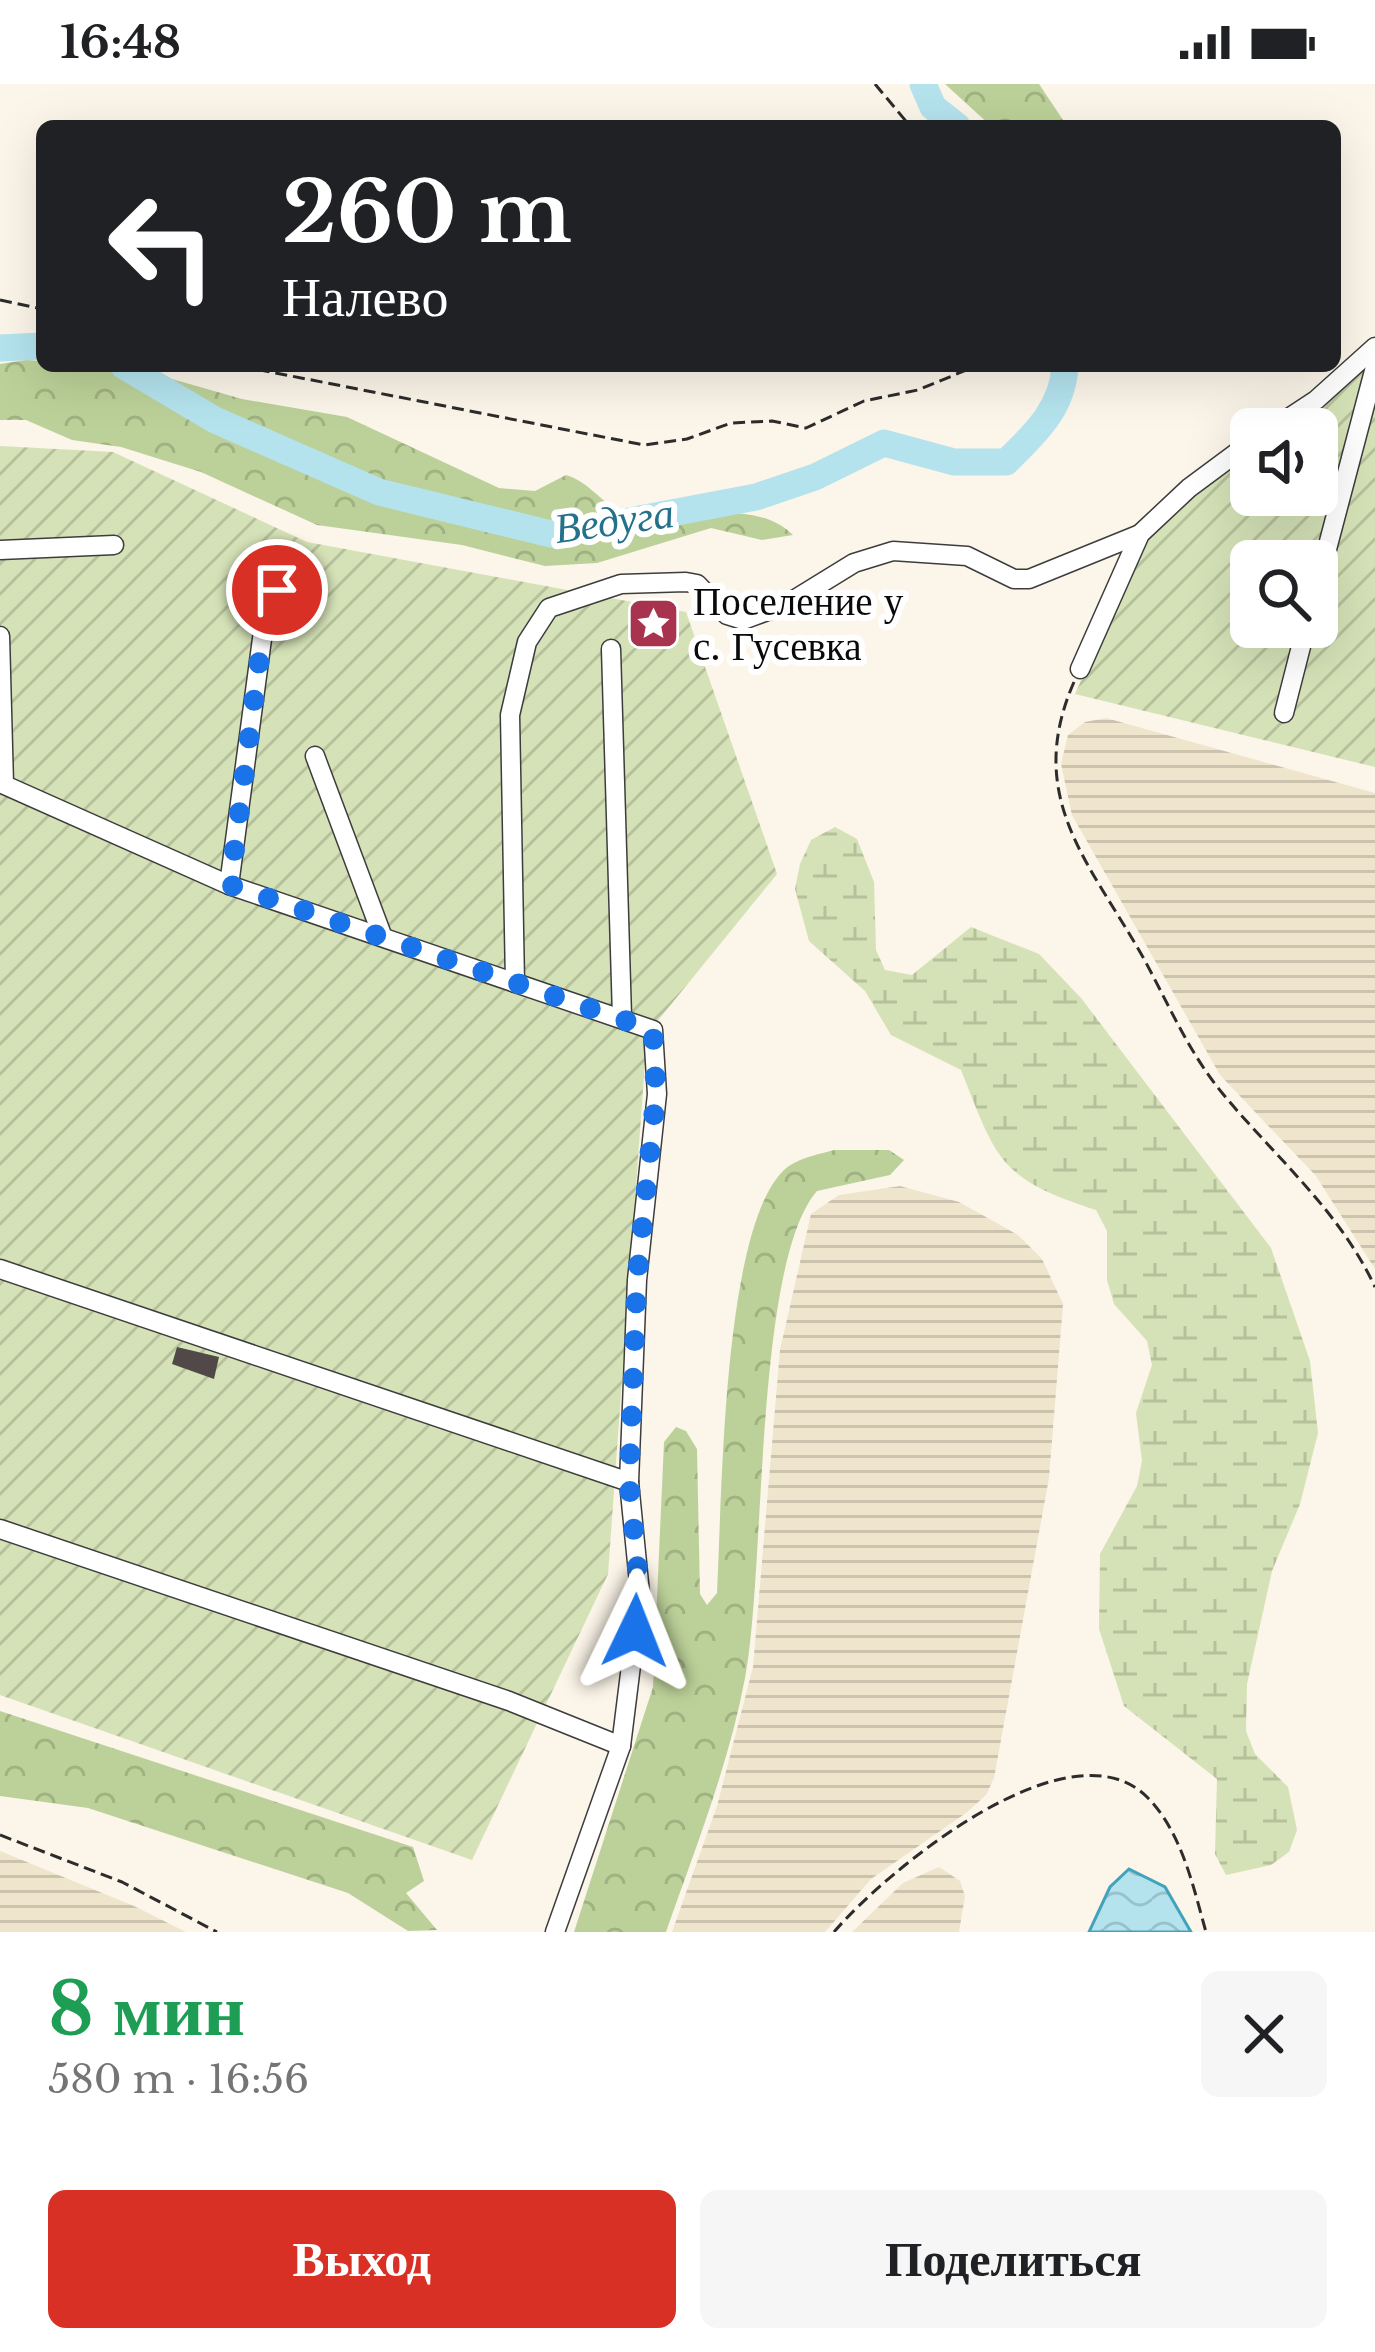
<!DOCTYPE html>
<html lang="ru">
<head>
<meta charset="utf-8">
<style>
	body { margin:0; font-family:"Libre Baskerville",serif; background:#f6f6f6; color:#202124; height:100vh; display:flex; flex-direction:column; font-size:45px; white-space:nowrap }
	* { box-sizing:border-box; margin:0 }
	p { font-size:39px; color:#757577 }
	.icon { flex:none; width:66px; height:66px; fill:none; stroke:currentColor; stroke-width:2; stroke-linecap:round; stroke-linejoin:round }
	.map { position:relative; height:1848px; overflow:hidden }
	.details { display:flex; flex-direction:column; background:#fff; flex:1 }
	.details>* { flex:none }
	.top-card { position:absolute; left:36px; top:36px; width:1305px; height:252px; border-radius:18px; box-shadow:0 12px 48px #0002; background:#202124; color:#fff; overflow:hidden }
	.buttons { position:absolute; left:1230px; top:324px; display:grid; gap:24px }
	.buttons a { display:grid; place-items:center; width:108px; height:108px; border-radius:18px; background:#fff; box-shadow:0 12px 48px #0002; font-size:60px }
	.pin { position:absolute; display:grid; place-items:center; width:102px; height:102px; color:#fff; margin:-51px; border:6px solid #fff; border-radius:50%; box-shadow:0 3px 12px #0007 }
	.me { position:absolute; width:132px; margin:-66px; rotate:2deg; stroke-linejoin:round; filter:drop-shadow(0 0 9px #0008) }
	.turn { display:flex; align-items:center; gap:42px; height:252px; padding:0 48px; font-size:54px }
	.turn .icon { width:156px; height:156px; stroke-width:2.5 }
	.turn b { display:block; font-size:84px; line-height:102px }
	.round { display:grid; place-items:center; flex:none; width:126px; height:126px; border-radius:18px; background:#f6f6f6 }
	.overview { display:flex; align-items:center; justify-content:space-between; height:204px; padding:0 48px }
	h1 { font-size:72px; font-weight:700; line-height:90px; color:#1e9e55 }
	.cta { display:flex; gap:24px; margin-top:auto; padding:24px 48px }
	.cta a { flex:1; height:138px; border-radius:18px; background:#d93025; color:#fff; font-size:48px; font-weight:700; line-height:138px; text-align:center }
	.cta a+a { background:#f6f6f6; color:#202124 }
	.status { display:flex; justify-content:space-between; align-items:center; height:84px; padding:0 60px; background:#fff; direction:ltr }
	.status svg { height:33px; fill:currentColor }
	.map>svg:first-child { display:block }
	.farmland { fill:url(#farmland-rules) }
	.forest { fill:url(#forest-crowns) }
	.wetland { fill:url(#wetland-marsh) }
	.garden { fill:url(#garden-furrows); fill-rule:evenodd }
	.water { fill:url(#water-waves); stroke:#43a2bc; stroke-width:3 }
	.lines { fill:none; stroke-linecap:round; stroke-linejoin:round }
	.river { stroke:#b4e3ee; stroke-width:27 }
	.building { fill:#514947 }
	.minor-casing { stroke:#3d3d3d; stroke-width:21 }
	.path { stroke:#2c2c2c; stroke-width:3; stroke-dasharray:12 6; stroke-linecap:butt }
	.minor { stroke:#fff; stroke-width:18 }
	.route { stroke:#1a73e8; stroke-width:21; stroke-dasharray:0 37.8 }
	.labels { text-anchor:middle; stroke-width:12; stroke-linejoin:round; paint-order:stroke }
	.poi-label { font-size:39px; fill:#0a0a0a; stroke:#fff; text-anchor:start }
	.water-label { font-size:42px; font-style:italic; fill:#23718b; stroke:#fff }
</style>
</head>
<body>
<div class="status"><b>16:48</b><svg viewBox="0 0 49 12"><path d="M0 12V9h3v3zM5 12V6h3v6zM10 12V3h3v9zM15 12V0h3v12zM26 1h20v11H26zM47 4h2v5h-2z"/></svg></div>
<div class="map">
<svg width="1375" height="1848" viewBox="0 0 1375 1848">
	<defs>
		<pattern id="farmland-rules" width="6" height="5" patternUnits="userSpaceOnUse" patternTransform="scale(3)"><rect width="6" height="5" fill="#efe5cc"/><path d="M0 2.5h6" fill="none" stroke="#ccc3ae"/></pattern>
		<pattern id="forest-crowns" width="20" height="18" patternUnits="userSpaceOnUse" patternTransform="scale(3)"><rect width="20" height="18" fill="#bcd199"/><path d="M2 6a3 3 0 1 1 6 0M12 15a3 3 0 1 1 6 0" fill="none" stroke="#a0b282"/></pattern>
		<pattern id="wetland-marsh" width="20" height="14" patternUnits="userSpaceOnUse" patternTransform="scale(3)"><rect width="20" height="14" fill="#d5e2b7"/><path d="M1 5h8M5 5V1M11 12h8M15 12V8" fill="none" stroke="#b6c19c"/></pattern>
		<pattern id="garden-furrows" width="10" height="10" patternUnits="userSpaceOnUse" patternTransform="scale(3)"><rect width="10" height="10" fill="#d5e2b7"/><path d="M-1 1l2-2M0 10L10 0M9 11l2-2" fill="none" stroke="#b6c19c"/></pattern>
		<pattern id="water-waves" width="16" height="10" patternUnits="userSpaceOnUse" patternTransform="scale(3)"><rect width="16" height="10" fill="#b4e3ee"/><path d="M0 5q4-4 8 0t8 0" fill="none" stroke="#99c1cb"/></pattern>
	</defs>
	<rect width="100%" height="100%" fill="#fcf5e9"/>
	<!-- farmland -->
	<g class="farmland">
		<path d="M1106 634 1375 709V1185L1316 1092 1220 991 1072 731 1061 680 1068 651 1085 638Z"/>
		<path d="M900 1102 959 1118 1018 1151 1042 1175 1063 1220 1049 1394 994 1694 986 1711 966 1729 871 1795 825 1848H672L717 1722 753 1583 780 1266 811 1130 839 1111Z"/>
		<path d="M0 1767 134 1822 186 1848H0Z"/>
		<path d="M939 1783 960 1797 965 1812 959 1848H852L903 1799Z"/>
	</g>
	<!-- forest -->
	<g class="forest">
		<path d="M945 0H1039L1067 42H991Z"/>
		<path d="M26 276 42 277V282L137 285 242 315 347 333 499 404 535 407 566 391C590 398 600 419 621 426 676 443 750 409 793 451L762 456 711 444 597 479 545 482 462 461 317 441 201 388 121 363 72 356 26 336H0V280Z"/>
		<path d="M834 1066H889L904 1076 890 1091 817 1107C754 1180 766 1485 745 1594 729 1680 695 1765 666 1848H574L653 1603 664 1358 676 1343 686 1347 697 1365 700 1510 707 1521 717 1509C722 1418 722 1148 783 1087 796 1074 817 1071 834 1066Z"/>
		<path d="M0 1627 413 1763 424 1797 406 1809 437 1846 408 1847 348 1809 88 1724 0 1712Z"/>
	</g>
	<!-- wetland -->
	<path class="wetland" d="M835 743 857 755 874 798 876 866 885 886 912 891 971 843 1039 870 1081 914 1271 1164 1310 1277 1318 1349 1300 1420 1272 1487 1247 1600 1246 1647 1255 1670 1288 1703 1297 1746 1289 1768 1271 1781 1226 1791 1215 1770 1217 1695 1124 1622 1099 1545 1100 1470 1137 1402 1142 1377 1136 1329 1152 1281 1147 1257 1114 1220 1107 1196V1147L1096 1126C998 1094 997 1076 961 986L891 951 865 907 809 857 795 805 800 780 811 756Z"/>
	<!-- garden -->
	<g class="garden">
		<path d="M1375 259V683L1075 610 1149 446 1251 362V411H1317V345H1271ZM1251 477H1317V543H1251Z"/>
		<path d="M0 362 113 368 307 458 686 528 777 790 647 950 608 1490 472 1776 0 1611Z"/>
	</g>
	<!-- water -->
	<path class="water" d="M1129 1785 1165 1803 1191 1848H1089L1110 1803Z"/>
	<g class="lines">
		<!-- river -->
		<g class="river">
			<path d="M923 0 933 23 957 42"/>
			<path d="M0 264 42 262"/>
			<path d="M124 282 215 336 379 408 555 451 756 413 815 393 884 359 954 378H1006C1035 350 1063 324 1065 282"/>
		</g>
	</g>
	<!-- building -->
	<path class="building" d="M177 1263 219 1273 214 1295 172 1280Z"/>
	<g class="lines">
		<defs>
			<g id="minor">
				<path d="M1272 345 1316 316 1375 263"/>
				<path d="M0 466 114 461"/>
				<path d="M1317 503 1375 283"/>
				<path d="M0 552 4 700"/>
				<path d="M611 565 622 933"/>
				<path d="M1080 585 1140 450 1189 404 1251 358"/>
				<path d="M1284 629 1306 543"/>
				<path d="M315 672 382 851"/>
				<path d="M0 699 229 801 653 946 657 1010 637 1196 629 1398 640 1509 621 1662 555 1848"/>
				<path d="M229 801 264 540 277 506"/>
				<path d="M515 899 510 631 527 558 549 524 621 500 686 498 697 500 727 531 743 536 789 519 854 479 893 467 967 472 1014 495H1029L1140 450"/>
				<path d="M0 1185 629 1398"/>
				<path d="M0 1445 509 1617 621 1662"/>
			</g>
		</defs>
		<!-- minor casing -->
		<use href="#minor" class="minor-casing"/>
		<!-- path -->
		<g class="path">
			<path d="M875 0 910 42"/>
			<path d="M0 216 42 225"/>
			<path d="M240 282 644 361 687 355 731 339 772 337 806 344 864 317 918 306 976 282"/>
			<path d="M1074 598C1023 714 1091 780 1144 875 1169 921 1189 969 1223 1010 1276 1074 1339 1126 1375 1203"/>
			<path d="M0 1751 122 1798 217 1848"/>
			<path d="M834 1848C885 1788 1070 1634 1148 1714 1182 1749 1193 1802 1206 1848"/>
		</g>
		<!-- minor -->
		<use href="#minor" class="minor"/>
	</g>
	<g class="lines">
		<!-- route -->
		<path class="route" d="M277 506 264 540 230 801 653 946 656 1010 637 1196 629 1398 640 1509 635 1547"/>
	</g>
	<!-- icons -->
	<defs>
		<symbol id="sight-square" viewBox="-11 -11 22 22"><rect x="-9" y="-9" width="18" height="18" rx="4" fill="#a8334f" stroke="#fff"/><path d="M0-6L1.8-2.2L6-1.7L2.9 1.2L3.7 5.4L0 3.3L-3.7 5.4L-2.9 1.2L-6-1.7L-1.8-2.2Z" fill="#fff"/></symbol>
	</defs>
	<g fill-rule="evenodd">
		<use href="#sight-square" x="624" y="510" width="59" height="59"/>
	</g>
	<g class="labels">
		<!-- poi labels -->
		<g class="poi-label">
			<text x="693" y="531">Поселение у<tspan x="693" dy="45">с. Гусевка</tspan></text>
		</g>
		<!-- water labels -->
		<g class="water-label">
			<text transform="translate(614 436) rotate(-8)" y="15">Ведуга</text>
		</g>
	</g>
</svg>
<div class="buttons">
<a><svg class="icon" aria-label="sound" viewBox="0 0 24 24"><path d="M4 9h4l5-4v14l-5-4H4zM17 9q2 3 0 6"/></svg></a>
<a><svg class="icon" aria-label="search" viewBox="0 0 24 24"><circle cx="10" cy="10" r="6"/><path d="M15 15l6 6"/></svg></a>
</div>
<div class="pin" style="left:277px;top:506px;background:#d93025"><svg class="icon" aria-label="arrive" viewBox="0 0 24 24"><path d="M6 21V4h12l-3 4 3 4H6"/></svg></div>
<svg class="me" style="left:635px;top:1547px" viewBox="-20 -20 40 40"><path d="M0-17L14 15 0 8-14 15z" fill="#1a73e8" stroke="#fff" stroke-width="4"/></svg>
<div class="top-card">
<div class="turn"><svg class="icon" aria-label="left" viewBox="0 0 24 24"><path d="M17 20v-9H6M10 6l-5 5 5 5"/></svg><div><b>260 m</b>Налево</div></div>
</div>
</div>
<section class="details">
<div class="overview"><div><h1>8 мин</h1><p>580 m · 16:56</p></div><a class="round"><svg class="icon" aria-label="close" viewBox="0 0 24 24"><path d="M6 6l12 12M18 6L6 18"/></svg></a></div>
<div class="cta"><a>Выход</a><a>Поделиться</a></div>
</section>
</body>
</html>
